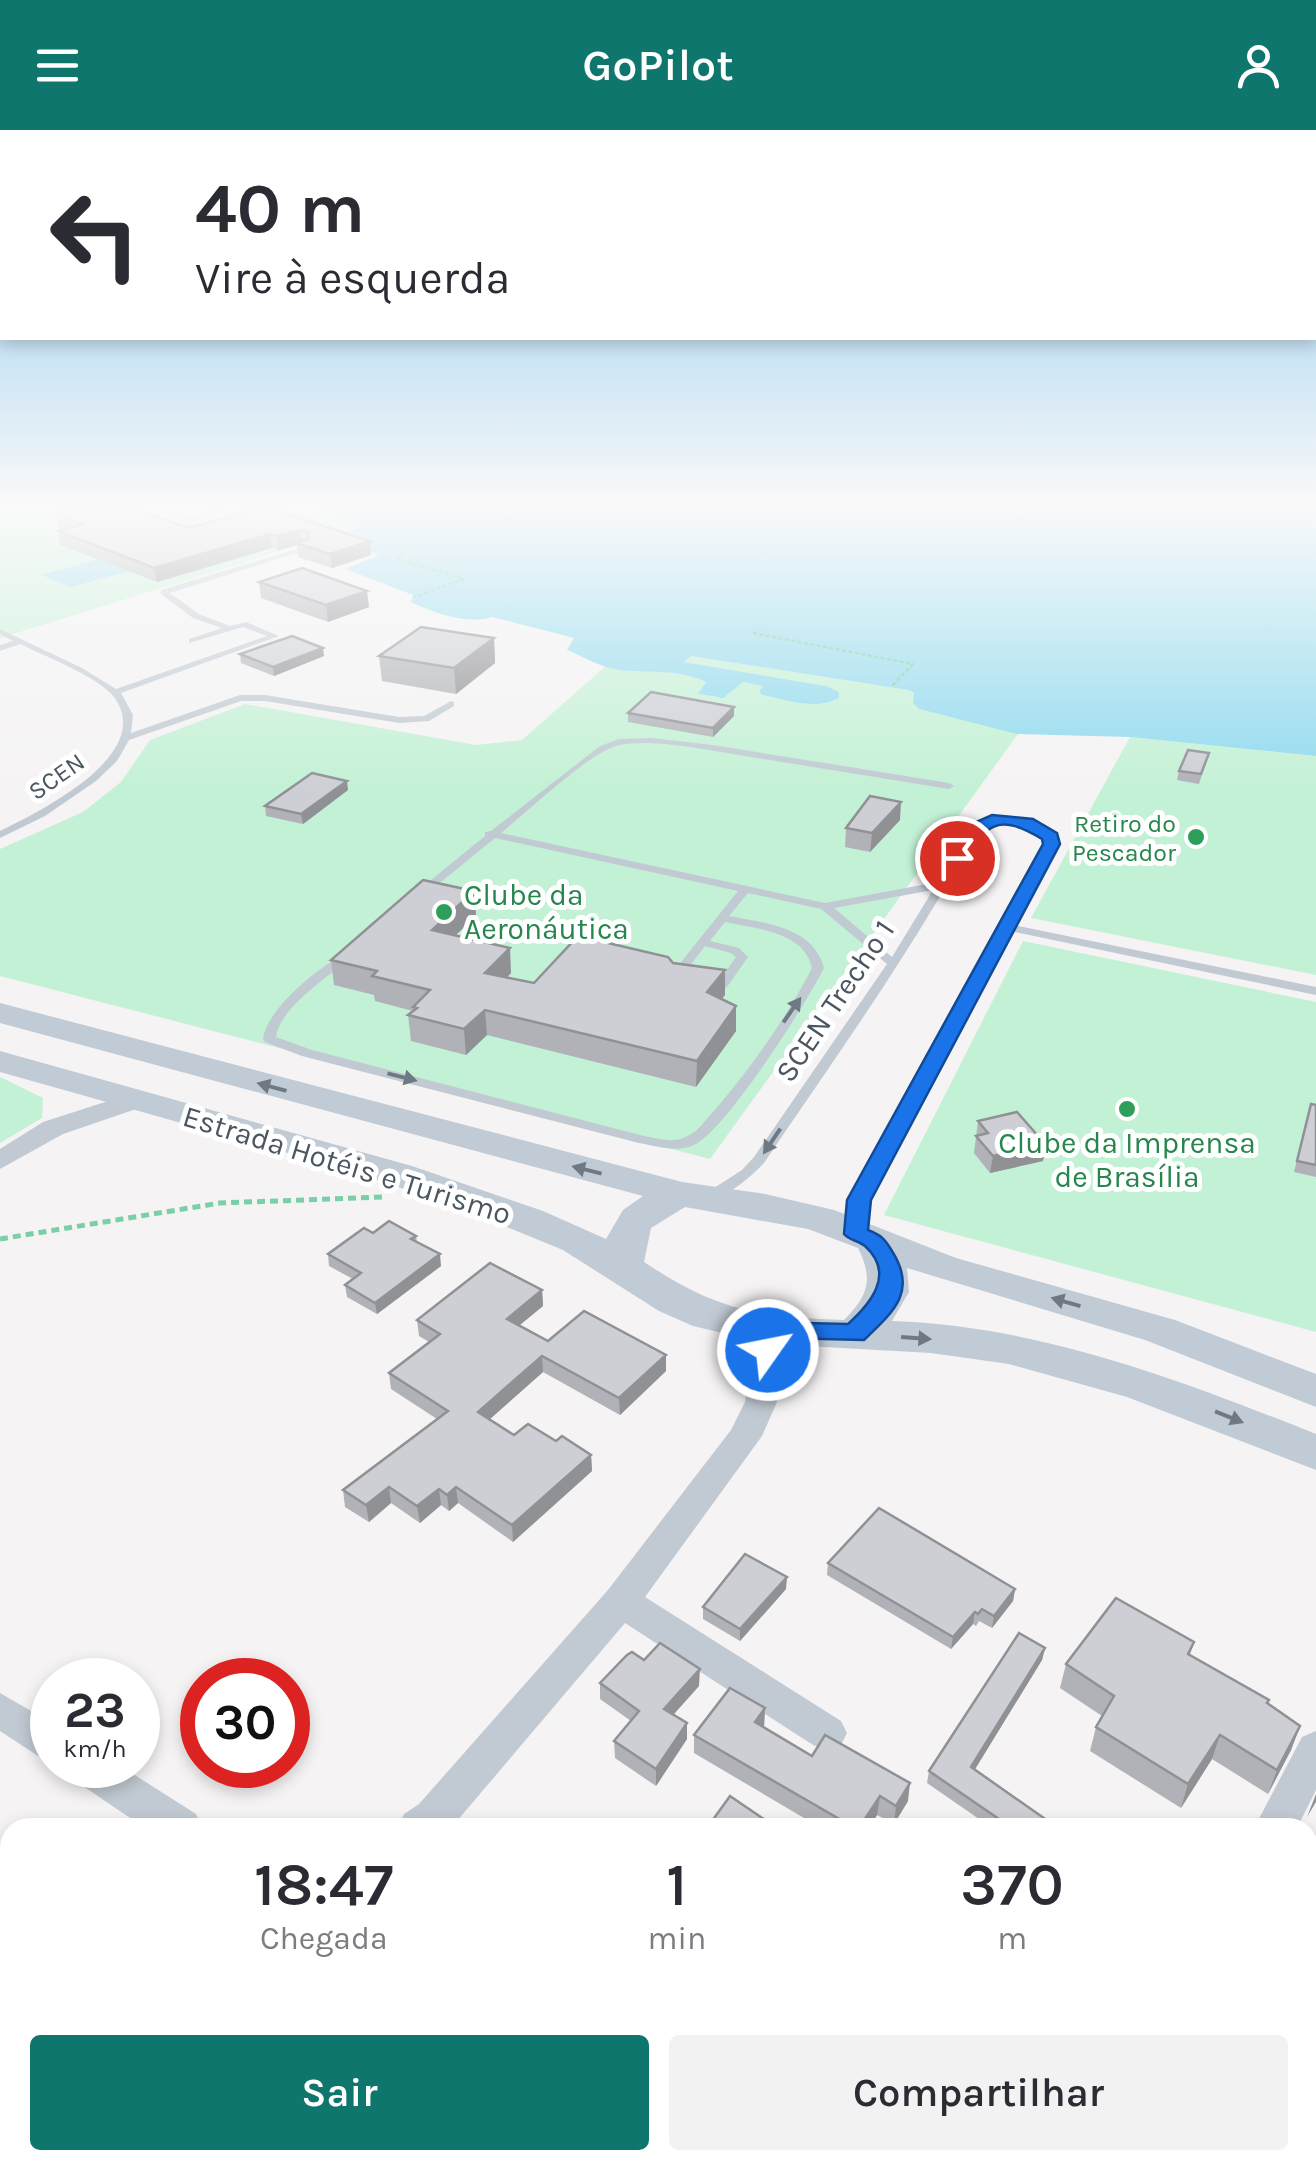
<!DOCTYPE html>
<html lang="pt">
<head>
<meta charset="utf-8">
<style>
	body { margin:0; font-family:Karla,sans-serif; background:#f2f2f3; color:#2b2b33; height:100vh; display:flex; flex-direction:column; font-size:38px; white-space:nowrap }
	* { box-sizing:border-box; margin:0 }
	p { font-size:32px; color:#7c7c81 }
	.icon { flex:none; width:55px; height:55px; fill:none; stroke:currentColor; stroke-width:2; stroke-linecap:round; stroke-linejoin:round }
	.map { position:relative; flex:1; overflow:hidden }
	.drawer { position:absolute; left:0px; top:1688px; width:1318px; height:352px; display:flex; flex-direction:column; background:#fff; border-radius:30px 30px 0 0; box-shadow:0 5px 15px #0003 }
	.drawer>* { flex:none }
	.banner { position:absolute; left:0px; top:0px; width:1318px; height:210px; box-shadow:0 5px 15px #0003; background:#fff; color:#2b2b33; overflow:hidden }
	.speed { position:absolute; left:30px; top:1528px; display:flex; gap:20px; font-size:50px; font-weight:700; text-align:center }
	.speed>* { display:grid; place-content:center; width:130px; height:130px; border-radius:50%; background:#fff; box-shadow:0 5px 15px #0003; line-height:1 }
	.speed small { font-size:25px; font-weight:400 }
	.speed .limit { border:15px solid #d22; background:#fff; color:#111 }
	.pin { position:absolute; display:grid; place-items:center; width:85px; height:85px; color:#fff; margin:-42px; border:5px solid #fff; border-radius:50%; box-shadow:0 2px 10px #0007 }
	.me { position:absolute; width:110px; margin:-55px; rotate:57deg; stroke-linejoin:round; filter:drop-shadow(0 0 8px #0008) }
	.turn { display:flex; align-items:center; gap:35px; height:210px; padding:0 30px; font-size:45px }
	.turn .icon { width:130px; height:130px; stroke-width:2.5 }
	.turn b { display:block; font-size:70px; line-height:85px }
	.eta { display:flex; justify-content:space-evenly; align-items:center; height:170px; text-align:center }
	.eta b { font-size:60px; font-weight:600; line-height:70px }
	.cta { display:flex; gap:20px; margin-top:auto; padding:20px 30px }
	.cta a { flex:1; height:115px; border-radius:10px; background:#0f766e; color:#fff; font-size:40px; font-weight:600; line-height:115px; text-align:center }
	.cta a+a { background:#f2f2f3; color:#2b2b33 }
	header { display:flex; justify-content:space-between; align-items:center; height:130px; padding:0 30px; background:#0f766e; color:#fff; font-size:45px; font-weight:600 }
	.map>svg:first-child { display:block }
	.green { fill:#c3f1d5 }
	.water { fill:#90daee }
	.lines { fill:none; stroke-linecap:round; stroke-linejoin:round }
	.path-far2 { stroke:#7ad0a6; stroke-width:2.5; stroke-dasharray:4 2.5; stroke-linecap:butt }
	.path-far1 { stroke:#7ad0a6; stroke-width:5; stroke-dasharray:8 5; stroke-linecap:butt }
	.path { stroke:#7ad0a6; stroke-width:8; stroke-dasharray:11 8; stroke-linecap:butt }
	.service { fill:#c1cad2; fill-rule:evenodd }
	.minor { fill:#c1cad2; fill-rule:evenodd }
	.secondary { fill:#c1cbd6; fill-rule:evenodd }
	.wall { fill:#b0b2b7 }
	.shaded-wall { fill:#909195 }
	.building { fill:#cdcfd5; stroke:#909195; stroke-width:2.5 }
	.oneway { fill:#6e7983 }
	.oneway2 { fill:#6e7984 }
	.route { fill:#1a73e8; stroke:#114b97; stroke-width:2.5 }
	.leisure-dot { fill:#2e9e5b; stroke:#fff; stroke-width:4 }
	.labels { text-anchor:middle; stroke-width:10; stroke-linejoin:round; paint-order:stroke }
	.far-street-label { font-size:25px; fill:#4a5661; stroke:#fff }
	.far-leisure-label { font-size:25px; fill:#27864d; stroke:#fff; text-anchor:end }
	.leisure-label { font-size:30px; fill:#27864d; stroke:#fff; text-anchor:start }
	.street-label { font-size:30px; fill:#4a5661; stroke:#fff }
</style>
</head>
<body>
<header><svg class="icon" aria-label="menu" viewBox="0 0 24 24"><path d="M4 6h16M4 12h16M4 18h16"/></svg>GoPilot<svg class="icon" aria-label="person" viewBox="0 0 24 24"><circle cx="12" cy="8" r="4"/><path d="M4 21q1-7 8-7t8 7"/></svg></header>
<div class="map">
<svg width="1316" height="2039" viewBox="0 0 1316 2039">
	<rect width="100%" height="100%" fill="#f5f3f3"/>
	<!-- green -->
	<g class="green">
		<path d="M0 375H314L356 398 0 508Z"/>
		<path d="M691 526 908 560 914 563 920 579 1018 604 710 1029 0 846V719L83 682 121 652 150 610 245 574 476 615 522 610 606 536C642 546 670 535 706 552L698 564 718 568 743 552 763 556V565C786 570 817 581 839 568L826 556 684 532Z"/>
		<path d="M1130 607 1316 626V845L1031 788Z"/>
		<path d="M1023 811 1316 872V1202L884 1085Z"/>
		<path d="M0 947 43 968 42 988 0 1013Z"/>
	</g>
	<!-- water -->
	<g class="water">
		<path d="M314 375H1316V626L1130 607 1017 604 919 579 913 573 914 563 908 560 691 526 684 532 826 556 839 562V568C816 581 786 570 763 565L759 562 763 556 743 552 723 568 698 564 706 552C676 538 652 544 620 540 602 538 584 527 567 520L574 508 492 487C468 495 433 483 411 472L413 465 345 439 379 425 332 408 356 398Z"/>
		<path d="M131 420 161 432 71 457 41 445Z"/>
	</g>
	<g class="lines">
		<!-- path-far2 -->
		<g class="path-far2">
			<path d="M336 386 371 378"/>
			<path d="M406 415 398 429 464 449 414 467"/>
			<path d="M753 503 913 534 891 557"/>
		</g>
		<!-- path-far1 -->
		<path class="path-far1" d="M0 1109 220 1073 384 1067"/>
		<!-- path -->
		<path class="path" d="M232 2039 237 2030"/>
		<!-- service -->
		<g class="service">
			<path d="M69 375H79L81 377 78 379Z"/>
			<path d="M229 375H240L180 393 176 391Z"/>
			<path d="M270 375H279L303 388 296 390Z"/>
			<path d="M303 417 310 419 170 463 199 484 230 496 246 492 279 506 121 563 133 585 131 603 240 565H265L399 587 424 586 451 571 454 572V576L429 591 399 593 265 571H241L129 610 117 631 96 651 45 686 0 708V701C41 681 156 624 114 567 99 547 44 526 20 514L0 521V515L13 511 0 504V499L82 538 116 559 267 506 243 497 189 513V509L222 498 193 488 161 464V460Z"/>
			<path d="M652 608 713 615 949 653 954 656 949 659C881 648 813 637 745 626 711 621 648 607 616 616 588 624 527 682 501 703L825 773 938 752C947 734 954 712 969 698 993 676 1035 686 1056 706L1057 714 1013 795 1316 857V865L1010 801 871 1058 863 1104 856 1109 849 1104 857 1058 1047 714 1046 707C1028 694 1002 685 981 698 961 711 954 743 942 763 887 856 824 944 764 1033 750 1048 723 1071 702 1070L700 1067 742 1040 754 1027 887 834 821 779 748 763 729 786C765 793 814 797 824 838 806 874 726 1000 694 1015 677 1023 656 1016 639 1013L302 926 265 912 263 909C267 879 317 838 343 825L349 829 347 831C325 849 280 878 276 907L312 920 644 1006C667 1010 677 1015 697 1000 741 952 782 896 812 838 804 801 756 799 725 792L710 811 739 818 748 827 727 857 709 861 703 857 705 854 719 851 736 827 731 823 705 816 679 850H671L669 847 738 761 495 708 425 765H417L415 763 485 706V702L491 701 600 616 619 609ZM933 760 892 827 834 778Z"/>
		</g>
		<!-- minor -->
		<g class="minor">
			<path d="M133 963 146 971 142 977 63 1004 0 1039V1019L43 992Z"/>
			<path d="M768 1187 779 1190 784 1198 777 1272 762 1306 645 1467 841 1591 847 1603 841 1615 827 1620 813 1615 625 1493 451 1698H398L404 1684 419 1674 608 1460 731 1300 745 1272 752 1198 757 1190Z"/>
			<path d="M0 1563 52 1593V1631L38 1626 0 1601Z"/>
			<path d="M1316 1601V1660L1297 1698H1254L1302 1607Z"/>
			<path d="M65 1635H119L196 1684 202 1698H145L71 1648Z"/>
			<path d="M10 1780V1826L0 1830V1784Z"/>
			<path d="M94 2030H147L144 2039H91Z"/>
			<path d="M350 2030H406L409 2039H353Z"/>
			<path d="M423 2030H473L476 2039H426Z"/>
		</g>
		<!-- secondary -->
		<path class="secondary" d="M0 873 682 1052 765 1064 834 1080 956 1128 1175 1190 1316 1244V1277L1145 1210 907 1138 909 1162 892 1191C1040 1196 1180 1250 1316 1304V1340L1127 1267 1009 1234 931 1223 771 1214 693 1196 659 1181 563 1120 451 1074 320 1032 0 942V921L412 1036 543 1081 606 1109 623 1080 643 1066 0 893ZM685 1077 808 1099 858 1118C874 1150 868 1166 844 1190 757 1187 718 1181 644 1132L651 1098Z"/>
	</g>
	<!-- wall -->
	<g class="wall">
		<path d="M265 377 371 425 332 438 298 427 297 415 279 420 272 418 157 452 60 415 58 401 64 399 58 397 56 384 189 398Z"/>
		<path d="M259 452 369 477 328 492 261 468Z"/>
		<path d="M494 508 495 533 456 564 382 551 379 526Z"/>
		<path d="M240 524 324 526 274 546 241 533Z"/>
		<path d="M628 583 734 586 713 607 628 592Z"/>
		<path d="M1209 623 1199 654 1177 650 1179 641Z"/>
		<path d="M348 660 303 694 266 686 265 676Z"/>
		<path d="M900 690 870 722 845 717 846 698Z"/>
		<path d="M474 761 476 786 455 806 511 843 507 847 534 853 673 833 725 865 721 869 736 901 696 957 487 905 466 925 411 911 408 885 413 881 375 871 374 865 334 855 331 830Z"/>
		<path d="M1311 974 1316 975V1047L1294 1042Z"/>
		<path d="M978 991 1046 1015 1043 1031 990 1043 974 1023Z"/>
		<path d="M373 1103 416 1106 417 1112 441 1136 377 1184 347 1167 345 1155 353 1149 329 1136 328 1124Z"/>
		<path d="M542 1160 543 1176 519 1195 548 1211 666 1225V1241L620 1285 543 1242 490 1289 514 1305 556 1311 591 1325 592 1341 513 1412 458 1373 449 1381 441 1375 420 1393 391 1373 369 1392 345 1377 343 1360 437 1289 391 1259 389 1243 429 1212 419 1206 417 1190Z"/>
		<path d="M828 1433 1015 1459 1013 1471 992 1498 979 1491 976 1496 973 1494 951 1519 827 1445Z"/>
		<path d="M786 1459 740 1511 703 1489V1477Z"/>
		<path d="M1194 1512 1190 1525 1268 1574 1300 1596 1291 1620 1268 1664 1212 1629 1181 1678 1090 1621 1096 1597 1102 1586 1060 1558 1066 1534Z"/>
		<path d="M1045 1518 1042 1530 975 1639 1058 1698H992L927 1653 929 1641Z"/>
		<path d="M644 1530 699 1556 674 1584 687 1609 656 1656 615 1628 614 1611 631 1591 600 1569V1553Z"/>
		<path d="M765 1578 764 1597 812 1626 908 1671 894 1694 877 1685 869 1698H821L694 1623V1605Z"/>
		<path d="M1316 1890V1931L1308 1926V1907Z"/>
	</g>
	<!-- shaded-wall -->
	<g class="shaded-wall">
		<path d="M300 400 302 413H296L297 415 279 420 277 406Z"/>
		<path d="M270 404 272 418 157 452 154 438Z"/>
		<path d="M370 411 371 425 332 438 330 424Z"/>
		<path d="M367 461 369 477 328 492 326 475Z"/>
		<path d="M494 508 495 533 456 564 454 538Z"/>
		<path d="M323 518 324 526 274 546 273 537Z"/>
		<path d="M734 577V586L713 607V598Z"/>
		<path d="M347 651 348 660 303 694 301 684Z"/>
		<path d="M901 672 900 690 870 722 872 703Z"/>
		<path d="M474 761 476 786 434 825 432 800Z"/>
		<path d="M510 818 511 843 487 868 485 843Z"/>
		<path d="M725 840V865L707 888V862Z"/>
		<path d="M736 876V901L696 957 697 931Z"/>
		<path d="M485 880 487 905 466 925 464 899Z"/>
		<path d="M1046 1015 1043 1031 990 1043 993 1026Z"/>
		<path d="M440 1124 441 1136 377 1184 375 1173Z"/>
		<path d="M542 1160 543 1176 508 1205 507 1189Z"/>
		<path d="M666 1225V1241L620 1285 619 1268Z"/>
		<path d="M542 1226 543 1242 480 1298 478 1282Z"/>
		<path d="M591 1325 592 1341 513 1412 512 1395Z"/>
		<path d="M389 1357 391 1373 369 1392 366 1375Z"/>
		<path d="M456 1357 458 1373 449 1381 447 1365Z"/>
		<path d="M439 1359 441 1375 420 1393 417 1376Z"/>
		<path d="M787 1447 786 1459 740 1511V1499Z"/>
		<path d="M1015 1459 1013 1471 992 1498 994 1486Z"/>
		<path d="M975 1482 973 1494 951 1519 953 1507Z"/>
		<path d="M1045 1518 1042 1530 969 1649 971 1637Z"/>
		<path d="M700 1539 699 1556 664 1595V1579Z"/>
		<path d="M765 1578 764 1596 754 1610 755 1592Z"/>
		<path d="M687 1593V1609L656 1656V1639Z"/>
		<path d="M1300 1596 1291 1620 1268 1664 1277 1640Z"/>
		<path d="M1220 1605 1212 1629 1181 1678 1188 1654Z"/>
		<path d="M910 1653 908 1671 894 1694 896 1676Z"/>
		<path d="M1316 1664V1672L1307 1687Z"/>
		<path d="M880 1666 877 1685 869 1698H859Z"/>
	</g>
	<!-- building -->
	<g class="building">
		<path d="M87 375H122L189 398 265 377 370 411 330 424 296 413 309 409V402L300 400 277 406 270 404 154 438 58 401 83 394 56 384Z"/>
		<path d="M302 438 367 461 326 475 259 452Z"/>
		<path d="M421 497 494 508 454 538 379 526Z"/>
		<path d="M292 506 323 518 273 537 240 524Z"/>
		<path d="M651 562 734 577 713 598 628 583Z"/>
		<path d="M1188 620 1209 623 1201 644 1179 641Z"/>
		<path d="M312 643 347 651 301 684 265 676Z"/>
		<path d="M870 666 901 672 872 703 846 698Z"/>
		<path d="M423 750 474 761 432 800 510 818 485 843 534 853 578 806 668 827 673 833 725 840 707 862 736 876 697 931 485 880 464 899 408 885 417 878 413 877 430 860 372 846 377 841 331 830Z"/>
		<path d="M1311 974 1316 975V1035L1297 1031Z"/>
		<path d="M1017 982 1046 1015 993 1026 976 1006 988 1003 978 991Z"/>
		<path d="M389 1091 416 1106 411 1109 440 1124 375 1173 345 1155 361 1143 328 1124 364 1098 373 1103Z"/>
		<path d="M490 1133 542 1160 507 1189 548 1211 584 1181 666 1225 619 1268 542 1226 478 1282 514 1305 528 1294 556 1311 562 1306 591 1325 512 1395 456 1357 447 1365 439 1359 417 1376 389 1357 366 1375 343 1360 448 1281 389 1243 440 1204 417 1190Z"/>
		<path d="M879 1378 1015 1459 994 1486 982 1479 978 1484 975 1482 953 1507 828 1433Z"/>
		<path d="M745 1424 787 1447 740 1499 703 1477Z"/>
		<path d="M1116 1468 1194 1512 1188 1524 1269 1570 1267 1573 1300 1596 1277 1640 1220 1605 1188 1654 1096 1597 1114 1566 1066 1534Z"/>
		<path d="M1019 1503 1045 1518 971 1637 1058 1698H1012L929 1641Z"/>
		<path d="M660 1513 700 1539 664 1579 687 1593 656 1639 614 1611 639 1581 600 1553 627 1525 632 1522 644 1530Z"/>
		<path d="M730 1558 765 1578 755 1592 812 1626 825 1605 910 1653 896 1676 880 1666 859 1698H855L694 1605Z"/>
		<path d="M730 1666 777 1698H707Z"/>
		<path d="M1316 1890V1916L1308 1911V1907Z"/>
		<path d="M1308 1999 1316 2003V2039H1264L1267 2030H1308Z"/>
	</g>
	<!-- one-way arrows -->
	<defs><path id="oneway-solid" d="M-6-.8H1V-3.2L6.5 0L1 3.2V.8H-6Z" transform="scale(2.5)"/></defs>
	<g class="oneway">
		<use href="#oneway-solid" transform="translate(792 880) rotate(-55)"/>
		<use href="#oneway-solid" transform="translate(402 947) rotate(14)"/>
		<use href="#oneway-solid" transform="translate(772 1011) rotate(124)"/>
	</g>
	<g class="oneway2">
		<use href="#oneway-solid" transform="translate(272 957) rotate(-165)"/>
		<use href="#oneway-solid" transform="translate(587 1040) rotate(-166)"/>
		<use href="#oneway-solid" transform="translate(1066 1172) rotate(-164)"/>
		<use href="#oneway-solid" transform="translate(916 1208) rotate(4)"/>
		<use href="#oneway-solid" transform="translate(1229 1287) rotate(22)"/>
	</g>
	<!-- sky -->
	<linearGradient id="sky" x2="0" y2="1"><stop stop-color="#85c3ea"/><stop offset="0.57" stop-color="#fafafa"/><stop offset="1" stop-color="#fafafa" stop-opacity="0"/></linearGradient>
	<rect width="1316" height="661" fill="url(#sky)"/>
	<!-- route -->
	<path class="route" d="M992 685 1033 689 1057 703 1060 714 871 1070 868 1100C881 1105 885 1109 892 1121 918 1162 893 1182 864 1210L781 1208 777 1226H758L754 1220 759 1192 848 1194C870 1174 896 1144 865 1116 858 1110 850 1111 844 1104L847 1070 1043 714 1042 709C999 683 987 693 963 732H951L948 728 965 697Z"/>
	<!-- markers -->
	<g class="leisure-dot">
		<circle cx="1196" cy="707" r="10"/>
		<circle cx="444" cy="782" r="10"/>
		<circle cx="1127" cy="979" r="10"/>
	</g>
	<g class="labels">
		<!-- far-street labels -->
		<g class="far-street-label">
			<text transform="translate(56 646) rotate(-35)" y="9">SCEN</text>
		</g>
		<!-- far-leisure labels -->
		<g class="far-leisure-label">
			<text x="1176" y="702">Retiro do<tspan x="1176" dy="29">Pescador</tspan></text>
		</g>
		<!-- leisure labels -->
		<g class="leisure-label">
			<text x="464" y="775">Clube da<tspan x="464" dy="34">Aeronáutica</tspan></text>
			<text x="1127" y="1023" text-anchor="middle">Clube da Imprensa<tspan x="1127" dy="34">de Brasília</tspan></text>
		</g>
		<!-- street labels -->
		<g class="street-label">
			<text transform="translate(835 871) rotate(-56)" y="10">SCEN Trecho 1</text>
			<text transform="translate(347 1035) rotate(17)" y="10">Estrada Hotéis e Turismo</text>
		</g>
	</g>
</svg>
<div class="speed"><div>23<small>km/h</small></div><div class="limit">30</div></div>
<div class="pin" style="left:957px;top:728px;background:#d93025"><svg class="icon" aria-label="arrive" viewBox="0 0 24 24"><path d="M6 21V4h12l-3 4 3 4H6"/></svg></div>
<svg class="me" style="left:768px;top:1220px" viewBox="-20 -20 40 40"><circle r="17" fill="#1a73e8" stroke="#fff" stroke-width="3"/><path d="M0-11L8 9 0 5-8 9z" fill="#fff"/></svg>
<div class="banner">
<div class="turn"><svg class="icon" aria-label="left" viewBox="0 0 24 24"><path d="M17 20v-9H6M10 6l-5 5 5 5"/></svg><div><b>40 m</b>Vire à esquerda</div></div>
</div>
<section class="drawer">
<div class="eta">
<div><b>18:47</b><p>Chegada</p></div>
<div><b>1</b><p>min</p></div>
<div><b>370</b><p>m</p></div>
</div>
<div class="cta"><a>Sair</a><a>Compartilhar</a></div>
</section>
</div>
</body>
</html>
